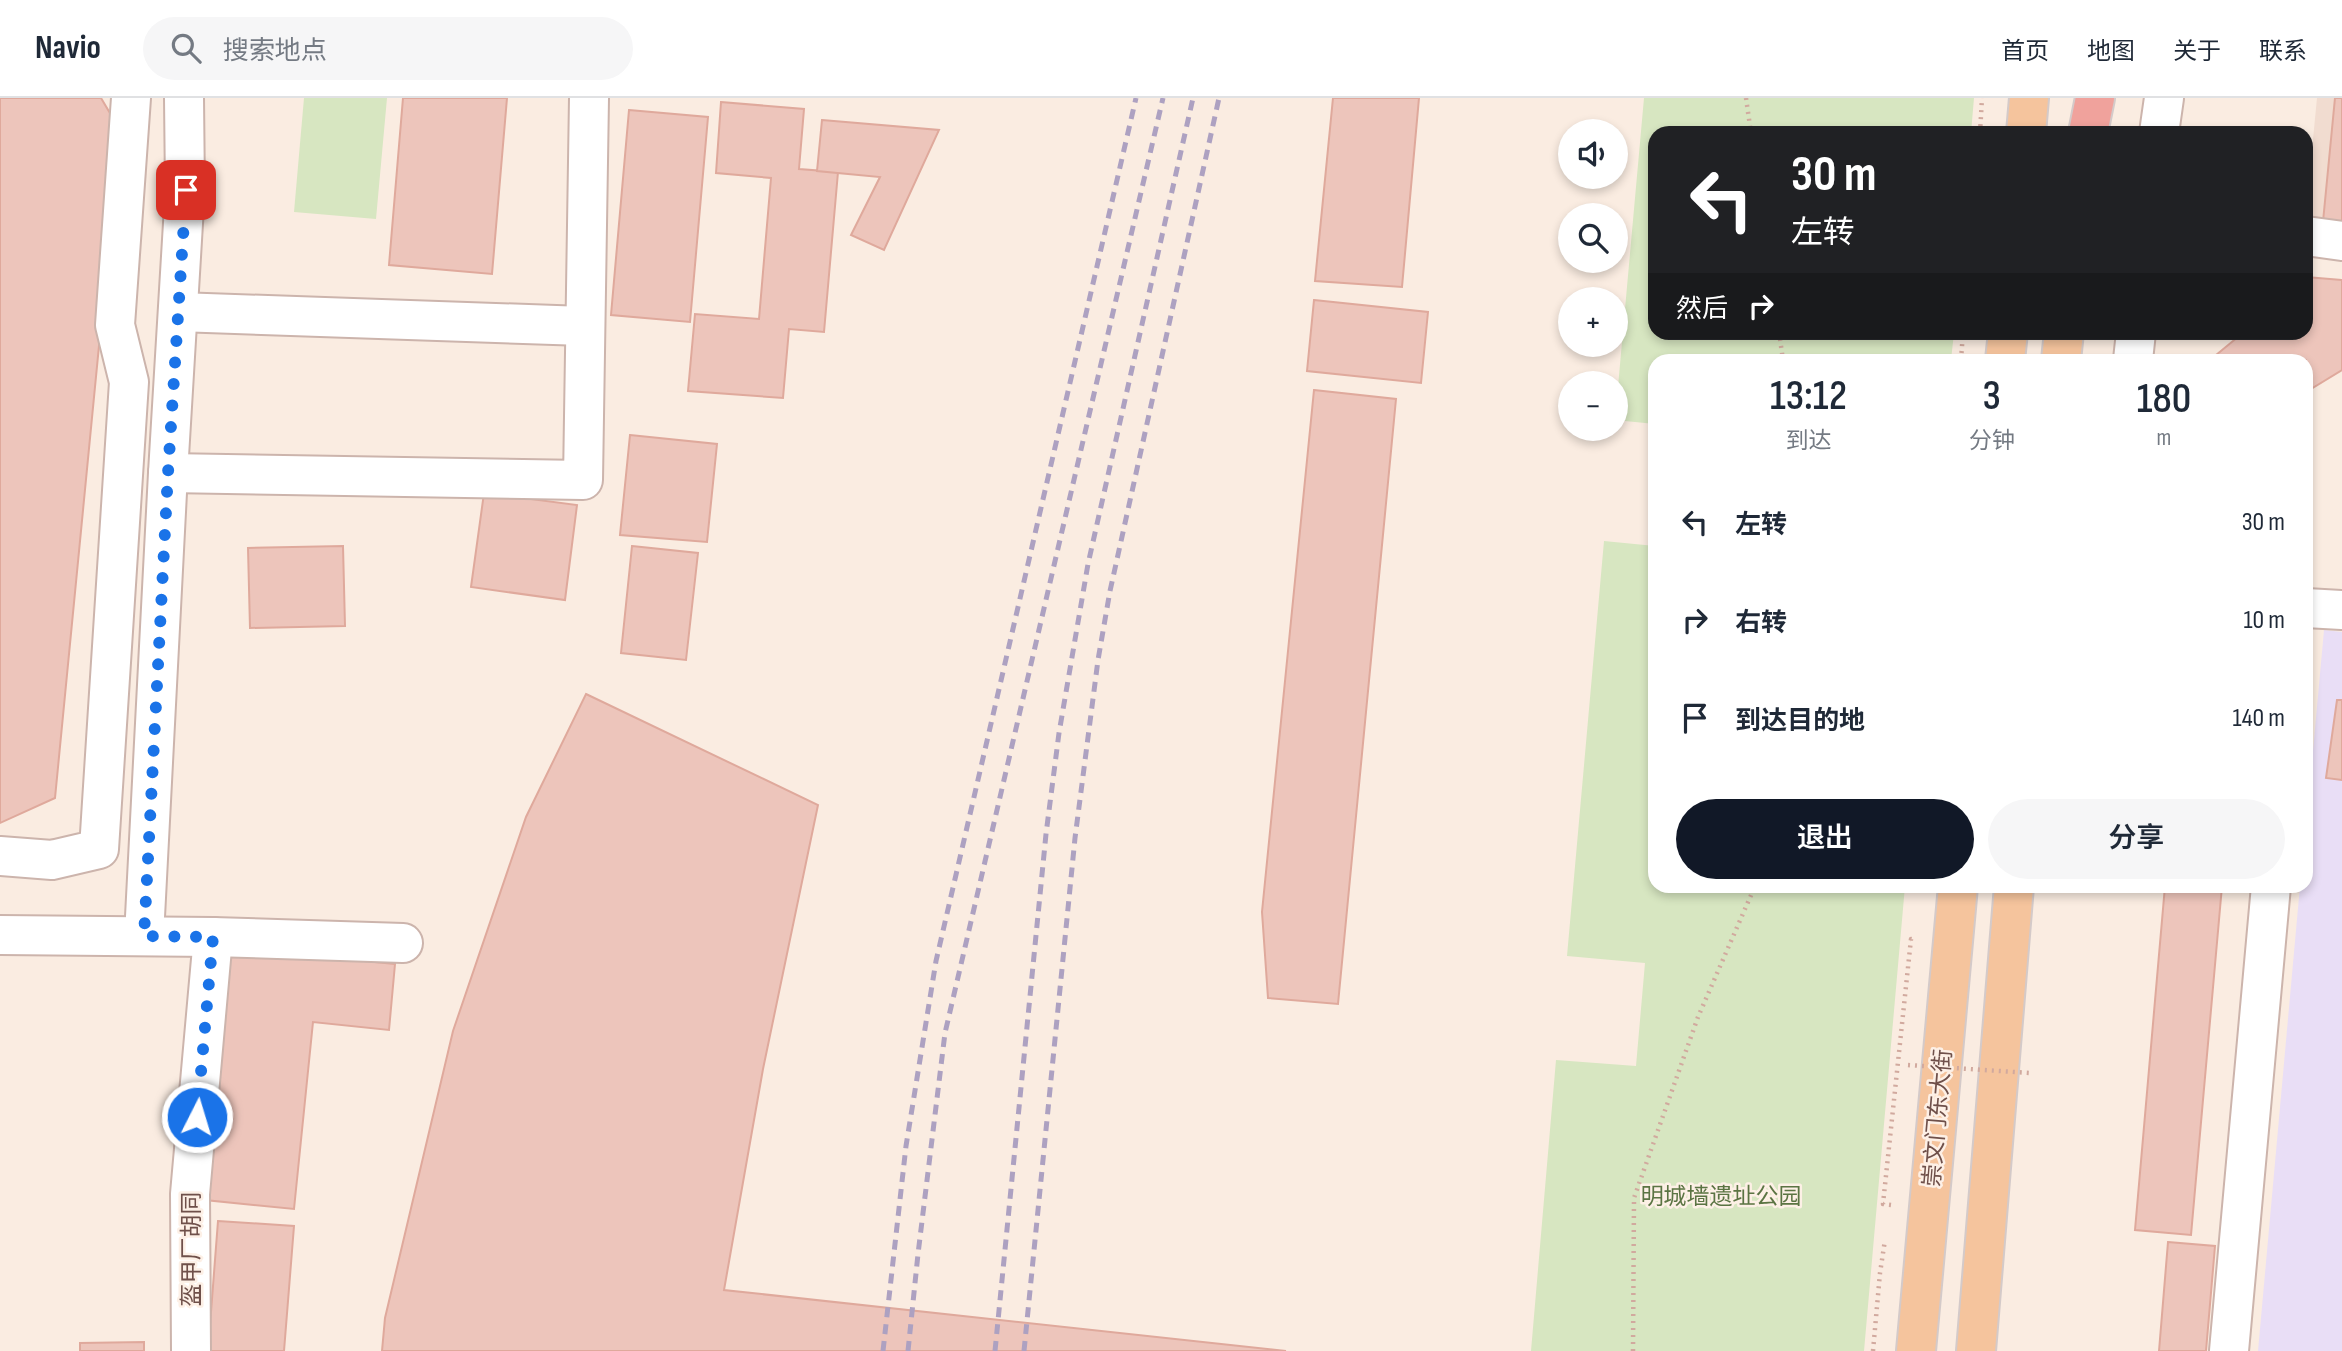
<!DOCTYPE html>
<html lang="zh">
<head>
<meta charset="utf-8">
<style>
	body { margin:0; font-family:"Sofia Sans Condensed","Noto Sans SC",sans-serif; background:#f6f6f7; color:#1f2937; height:100vh; display:flex; flex-direction:column; font-size:26px; white-space:nowrap }
	* { box-sizing:border-box; margin:0 }
	p { font-size:23px; color:#747a83 }
	.icon { flex:none; width:38px; height:38px; fill:none; stroke:currentColor; stroke-width:2; stroke-linecap:round; stroke-linejoin:round }
	.map { position:relative; flex:1; overflow:hidden }
	.drawer { position:absolute; left:1648px; top:256px; width:665px; height:539px; display:flex; flex-direction:column; background:#fff; border-radius:21px; box-shadow:0 4px 10px #0003 }
	.drawer>* { flex:none }
	.hud { position:absolute; left:1648px; top:28px; width:665px; height:214px; border-radius:21px; box-shadow:0 4px 10px #0003; background:#202124; color:#fff; overflow:hidden }
	.controls { position:absolute; left:1558px; top:21px; display:grid; gap:14px }
	.controls a { display:grid; place-items:center; width:70px; height:70px; border-radius:50%; background:#fff; box-shadow:0 4px 10px #0003; font-size:35px }
	.pin { position:absolute; display:grid; place-items:center; width:60px; height:60px; color:#fff; margin:-30px; border-radius:14px; box-shadow:0 4px 10px #0006 }
	.me { position:absolute; width:77px; margin:-38px; rotate:5deg; stroke-linejoin:round; filter:drop-shadow(0 0 5px #0008) }
	.turn { display:flex; align-items:center; gap:24px; height:147px; padding:0 28px; font-size:32px }
	.turn .icon { width:91px; height:91px; stroke-width:2.5 }
	.turn b { display:block; font-size:49px; line-height:60px }
	.then { display:flex; align-items:center; height:66px; padding:0 28px; background:#0003; gap:14px; font-size:26px }
	.eta { display:flex; justify-content:space-evenly; align-items:center; height:119px; text-align:center }
	.eta b { font-size:42px; font-weight:600; line-height:49px }
	.cta { display:flex; gap:14px; margin-top:auto; padding:14px 28px }
	.cta a { flex:1; height:80px; border-radius:42px; background:#111827; color:#fff; font-size:28px; font-weight:600; line-height:80px; text-align:center }
	.cta a+a { background:#f6f6f7; color:#1f2937 }
	ul { padding:0; list-style:none }
	li { display:flex; align-items:center; gap:21px; height:98px; padding:0 28px }
	li div { flex:1 }
	li b { display:block; font-size:26px }
	li em { font-style:normal }
	header { display:flex; align-items:center; gap:42px; box-sizing:border-box; height:98px; padding:0 35px; background:#fff; border-bottom:2px solid #e0e1e3 }
	header strong { font-size:33px }
	nav { display:flex; gap:38px; margin-inline-start:auto; font-size:24px }
	.search { width:490px; height:63px; background:#f6f6f7; display:flex; align-items:center; gap:18px; box-sizing:border-box; padding:0 24px; border-radius:38px; color:#747a83; font-size:26px }
	.map>svg:first-child { display:block }
	.residential { fill:#f1dcd0 }
	.education { fill:#e9def6 }
	.green { fill:#d7e6c1 }
	.building { fill:#edc5bb; stroke:#dfa99c; stroke-width:2 }
	.lines { fill:none; stroke-linecap:round; stroke-linejoin:round }
	.minor-casing { stroke:#ccb4ac; stroke-width:42 }
	.major-casing { stroke:#d4cac9; stroke-width:42 }
	.highway-casing { stroke:#d4cac9; stroke-width:42 }
	.path { stroke:#d1a99e; stroke-width:4.5; stroke-dasharray:2 5; stroke-linecap:butt }
	.minor { stroke:#fff; stroke-width:38 }
	.major { stroke:#f5c49d; stroke-width:38 }
	.highway { stroke:#f0a29c; stroke-width:38 }
	.rail { stroke:#ada1c1; stroke-width:5; stroke-dasharray:10 7; stroke-linecap:butt }
	.path-bridge { stroke:#d1a99e; stroke-width:4.5; stroke-dasharray:2 5; stroke-linecap:butt }
	.route { stroke:#1a73e8; stroke-width:12; stroke-dasharray:0 21.6 }
	.labels { text-anchor:middle; stroke-width:5; stroke-linejoin:round; paint-order:stroke }
	.street-label { font-size:23px; fill:#6f504a; stroke:#fdf0e6 }
	.park-label { font-size:23px; fill:#5b7443; stroke:#fdf0e6 }
</style>
</head>
<body>
<header>
<strong>Navio</strong>
<div class="search"><svg class="icon" aria-label="search" viewBox="0 0 24 24"><circle cx="10" cy="10" r="6"/><path d="M15 15l6 6"/></svg>搜索地点</div>
<nav><a>首页</a><a>地图</a><a>关于</a><a>联系</a></nav>
</header>
<div class="map">
<svg width="2342" height="1253" viewBox="0 0 2342 1253">
	<rect width="100%" height="100%" fill="#faece1"/>
	<!-- residential -->
	<path class="residential" d="M2317 0H2342V157L2307 154V103Z"/>
	<!-- education -->
	<path class="education" d="M2324 532 2342 534V1253H2258L2300 788H2306L2307 719Z"/>
	<!-- green -->
	<g class="green">
		<path d="M304 0H387L376 121 294 114Z"/>
		<path d="M1644 0H1974L1971 35H1656V234L1954 235 1951 262H1656L1655 326 1615 322Z"/>
		<path d="M1604 443 1655 448 1656 788H1905L1864 1253H1531L1556 962 1636 968 1645 865 1567 858Z"/>
	</g>
	<!-- building -->
	<g class="building">
		<path d="M0 0H101L120 32 55 700 0 725Z"/>
		<path d="M403 0H507L492 176 389 167Z"/>
		<path d="M1333 0H1419L1402 189 1315 183Z"/>
		<path d="M2335 0H2342V135L2322 134Z"/>
		<path d="M721 4 804 11 799 71 838 74 824 234 789 231 783 300 688 293 695 216 759 221 771 80 716 75Z"/>
		<path d="M629 12 708 19 690 224 611 217Z"/>
		<path d="M822 22 939 32 884 152 851 137 880 79 817 73Z"/>
		<path d="M2306 179 2342 182V272L2306 294V262H2210L2244 234H2306Z"/>
		<path d="M1314 202 1428 214 1421 285 1307 273Z"/>
		<path d="M1314 292 1396 301 1338 906 1268 900 1262 814Z"/>
		<path d="M630 337 717 346 707 444 620 437Z"/>
		<path d="M484 395 577 407 565 502 471 489Z"/>
		<path d="M343 448 345 528 250 530 248 450Z"/>
		<path d="M632 448 698 455 686 562 621 555Z"/>
		<path d="M586 596 818 707 763 971 724 1192 1286 1253H382L385 1220 453 933 526 719Z"/>
		<path d="M2337 602H2342V682L2326 680Z"/>
		<path d="M2165 788H2222L2191 1137 2135 1132Z"/>
		<path d="M231 850 395 866 389 932 313 924 294 1111 205 1102Z"/>
		<path d="M218 1123 294 1128 284 1253H208Z"/>
		<path d="M2168 1144 2215 1148 2206 1253H2159Z"/>
		<path d="M144 1244V1253H80V1245Z"/>
	</g>
	<g class="lines">
		<defs>
			<g id="minor">
				<path d="M2159 35 2164 0"/>
				<path d="M2306 138 2342 143"/>
				<path d="M178 214 584 228"/>
				<path d="M2133 262 2136 234"/>
				<path d="M168 375 583 382 589 0"/>
				<path d="M2306 510 2342 512"/>
				<path d="M0 758 52 762 99 751 129 284 115 227 131 0"/>
				<path d="M0 837 213 839 403 845"/>
				<path d="M144 838 168 375 185 92 184 0"/>
				<path d="M191 1253 190 1096 213 839"/>
				<path d="M2229 1253 2271 788"/>
			</g>
			<g id="major">
				<path d="M2026 35 2029 0"/>
				<path d="M2005 262 2008 234"/>
				<path d="M2061 262 2064 234"/>
				<path d="M1916 1253 1958 788"/>
				<path d="M1976 1253 2014 788"/>
			</g>
			<path id="highway" d="M2088 35 2095 0"/>
		</defs>
		<!-- minor casing -->
		<use href="#minor" class="minor-casing"/>
		<!-- major casing -->
		<use href="#major" class="major-casing"/>
		<!-- highway casing -->
		<use href="#highway" class="highway-casing"/>
		<!-- path -->
		<g class="path">
			<path d="M1746 0 1751 35"/>
			<path d="M1980 35 1982 0"/>
			<path d="M1779 234 1783 262"/>
			<path d="M1961 262 1963 234"/>
			<path d="M1891 1107 1883 1106 1911 841 1915 842"/>
			<path d="M1633 1253 1634 1100 1698 919 1755 788"/>
			<path d="M1873 1253 1880 1175 1885 1142"/>
		</g>
		<!-- minor -->
		<use href="#minor" class="minor"/>
		<!-- major -->
		<use href="#major" class="major"/>
		<!-- highway -->
		<use href="#highway" class="highway"/>
		<!-- rail -->
		<g class="rail">
			<path d="M883 1253 906 1048 936 863 1136 0"/>
			<path d="M908 1253 918 1156 945 935 1163 0"/>
			<path d="M995 1253 1046 736 1059 635 1088 466 1193 0"/>
			<path d="M1024 1253 1075 740 1098 562 1110 493 1219 0"/>
		</g>
		<!-- path-bridge -->
		<path class="path-bridge" d="M1908 967 2030 975"/>
	</g>
	<g class="lines">
		<!-- route -->
		<path class="route" d="M186 92 168 375 144 838 213 839 197 1019"/>
	</g>
	<g class="labels">
		<!-- street labels -->
		<g class="street-label">
			<text transform="translate(1937 1020) rotate(-85)" y="8">崇文门东大街</text>
			<text transform="translate(191 1151) rotate(-90)" y="8">盔甲厂胡同</text>
		</g>
		<!-- park labels -->
		<g class="park-label">
			<text x="1721" y="1106">明城墙遗址公园</text>
		</g>
	</g>
</svg>
<div class="controls">
<a><svg class="icon" aria-label="sound" viewBox="0 0 24 24"><path d="M4 9h4l5-4v14l-5-4H4zM17 9q2 3 0 6"/></svg></a>
<a><svg class="icon" aria-label="search" viewBox="0 0 24 24"><circle cx="10" cy="10" r="6"/><path d="M15 15l6 6"/></svg></a>
<a>+</a>
<a>−</a>
</div>
<div class="pin" style="left:186px;top:92px;background:#d93025"><svg class="icon" aria-label="arrive" viewBox="0 0 24 24"><path d="M6 21V4h12l-3 4 3 4H6"/></svg></div>
<svg class="me" style="left:197px;top:1019px" viewBox="-20 -20 40 40"><circle r="17" fill="#1a73e8" stroke="#fff" stroke-width="3"/><path d="M0-11L8 9 0 5-8 9z" fill="#fff"/></svg>
<div class="hud">
<div class="turn"><svg class="icon" aria-label="left" viewBox="0 0 24 24"><path d="M17 20v-9H6M10 6l-5 5 5 5"/></svg><div><b>30 m</b>左转</div></div>
<div class="then">然后<svg class="icon" aria-label="right" viewBox="0 0 24 24"><path d="M7 20v-9h11M14 6l5 5-5 5"/></svg></div>
</div>
<section class="drawer">
<div class="eta">
<div><b>13:12</b><p>到达</p></div>
<div><b>3</b><p>分钟</p></div>
<div><b>180</b><p>m</p></div>
</div>
<ul>
<li><svg class="icon" aria-label="left" viewBox="0 0 24 24"><path d="M17 20v-9H6M10 6l-5 5 5 5"/></svg><div><b>左转</b></div><em>30 m</em></li>
<li><svg class="icon" aria-label="right" viewBox="0 0 24 24"><path d="M7 20v-9h11M14 6l5 5-5 5"/></svg><div><b>右转</b></div><em>10 m</em></li>
<li><svg class="icon" aria-label="arrive" viewBox="0 0 24 24"><path d="M6 21V4h12l-3 4 3 4H6"/></svg><div><b>到达目的地</b></div><em>140 m</em></li>
</ul>
<div class="cta"><a>退出</a><a>分享</a></div>
</section>
</div>
</body>
</html>
